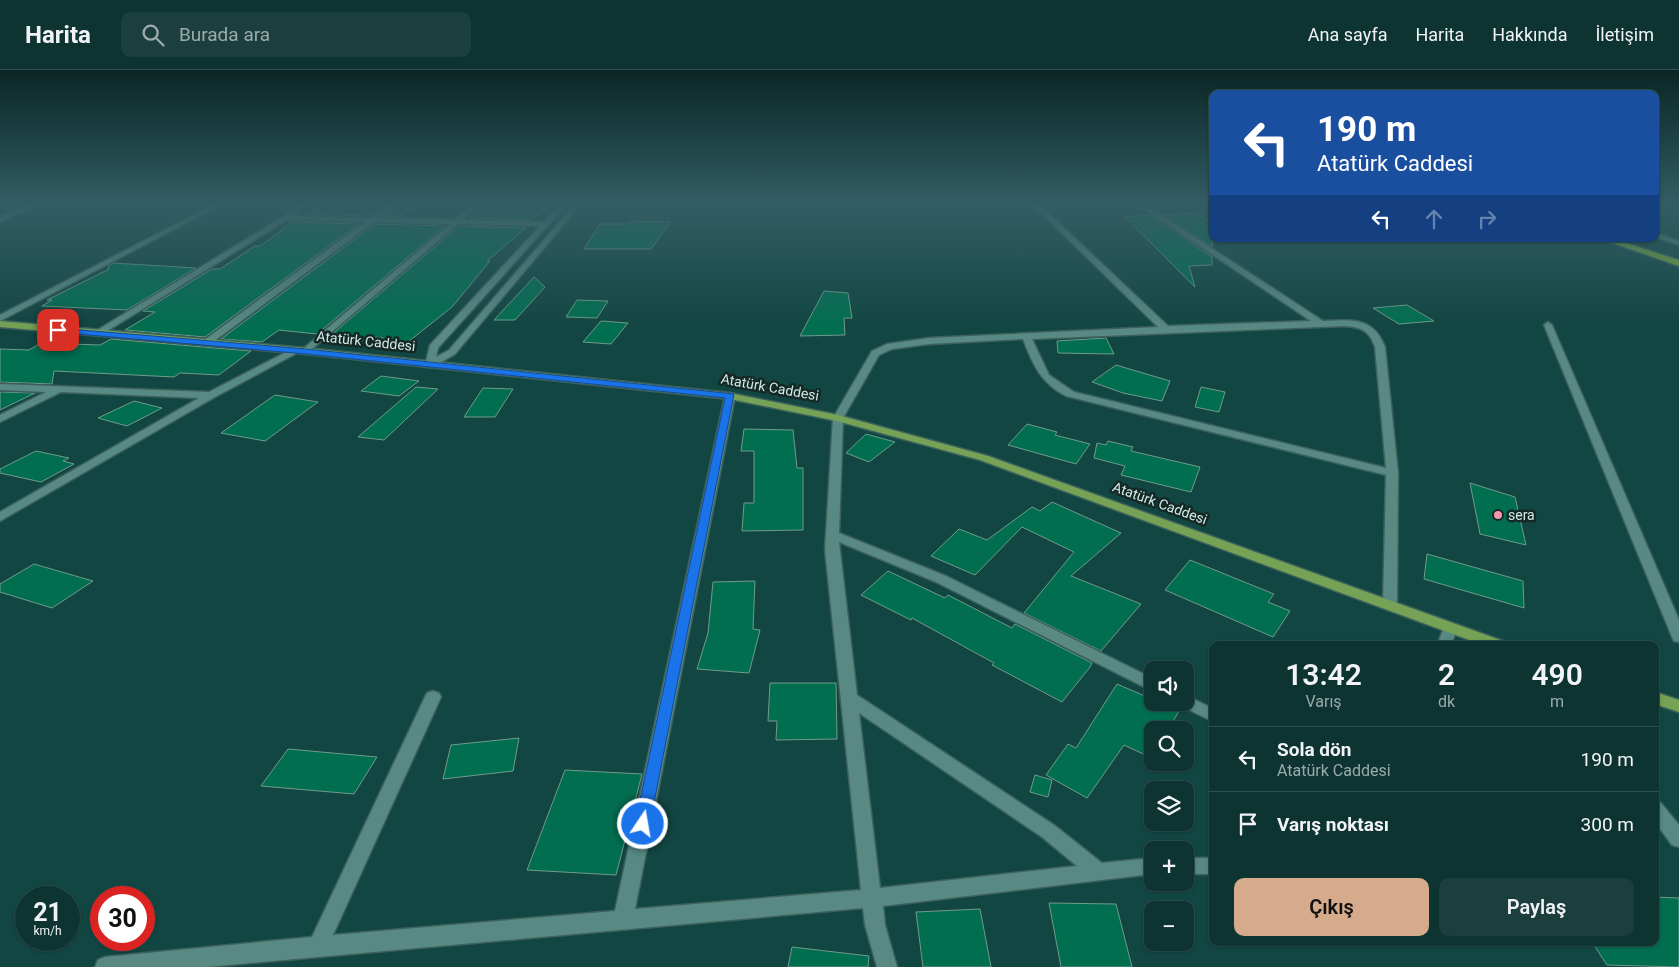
<!DOCTYPE html>
<html lang="tr">
<head>
<meta charset="utf-8">
<style>
	body { margin:0; font-family:Roboto,sans-serif; background:#1c3f3e; color:#f1f3f6; height:100vh; display:flex; flex-direction:column; font-size:19px; white-space:nowrap }
	* { box-sizing:border-box; margin:0 }
	p { font-size:16px; color:#9baaac }
	.icon { flex:none; width:28px; height:28px; fill:none; stroke:currentColor; stroke-width:2; stroke-linecap:round; stroke-linejoin:round }
	.map { position:relative; flex:1; overflow:hidden }
	.side { position:absolute; left:1209px; top:571px; width:450px; height:305px; display:flex; flex-direction:column; background:#0e3432; border-radius:10px; box-shadow:0 1px 4px #0004,0 0 0 1px #2e4f4d }
	.side>* { flex:none }
	.top-card { position:absolute; left:1209px; top:20px; width:450px; height:152px; border-radius:10px; box-shadow:0 1px 4px #0004,0 0 0 1px #2e4f4d; background:#1a4fa0; color:#fff; overflow:hidden }
	.fabs { position:absolute; left:1144px; top:591px; display:grid; gap:10px }
	.fabs a { display:grid; place-items:center; width:50px; height:50px; border-radius:10px; background:#0e3432; box-shadow:0 1px 4px #0004,0 0 0 1px #2e4f4d; font-size:25px }
	.speed { position:absolute; left:15px; top:816px; display:flex; gap:10px; font-size:25px; font-weight:700; text-align:center }
	.speed>* { display:grid; place-content:center; width:65px; height:65px; border-radius:50%; background:#0e3432; box-shadow:0 1px 4px #0004,0 0 0 1px #2e4f4d; line-height:1 }
	.speed small { font-size:12px; font-weight:400 }
	.speed .limit { border:8px solid #d22; background:#fff; color:#111 }
	.pin { position:absolute; display:grid; place-items:center; width:42px; height:42px; color:#fff; margin:-21px; border-radius:10px; box-shadow:0 2px 8px #0006 }
	.me { position:absolute; width:55px; margin:-28px; rotate:12deg; stroke-linejoin:round; filter:drop-shadow(0 0 4px #0008) }
	.turn { display:flex; align-items:center; gap:18px; height:105px; padding:0 25px; font-size:22px }
	.turn .icon { width:65px; height:65px; stroke-width:2.5 }
	.turn b { display:block; font-size:35px; line-height:42px }
	.lanes { display:flex; align-items:center; height:48px; padding:0 25px; background:#0003; justify-content:center; gap:25px; direction:ltr }
	.lanes .off { opacity:.35 }
	.eta { display:flex; justify-content:space-evenly; align-items:center; height:85px; text-align:center }
	.eta b { font-size:30px; font-weight:600; line-height:35px }
	.button { display:flex; gap:10px; margin-top:auto; padding:10px 25px }
	.button a { flex:1; height:58px; border-radius:10px; background:#d6ab8b; color:#111; font-size:20px; font-weight:600; line-height:58px; text-align:center }
	.button a+a { background:#1c3f3e; color:#f1f3f6 }
	ul { padding:0; list-style:none }
	li { display:flex; align-items:center; gap:15px; height:65px; padding:0 25px; border-top:1px solid #2e4f4d }
	li div { flex:1 }
	li b { display:block; font-size:19px }
	li em { font-style:normal }
	header { display:flex; align-items:center; gap:30px; box-sizing:border-box; height:70px; padding:0 25px; background:#0e3432; border-bottom:1px solid #2e4f4d }
	header strong { font-size:24px }
	nav { display:flex; gap:28px; margin-inline-start:auto; font-size:18px }
	.search { width:350px; height:45px; background:#1c3f3e; display:flex; align-items:center; gap:12px; box-sizing:border-box; padding:0 18px; border-radius:10px; color:#9baaac; font-size:19px }
	.map>svg:first-child { display:block }
	.building { fill:#026e50; stroke:#709b89 }
	.lines { fill:none; stroke-linecap:round; stroke-linejoin:round }
	.minor-casing { stroke:#3c605c; stroke-width:3 }
	.major-casing { stroke:#3c605c; stroke-width:3 }
	.highway-casing { stroke:#3c605c; stroke-width:3 }
	.minor { fill:#588983; fill-rule:evenodd }
	.major { fill:#75a254; fill-rule:evenodd }
	.highway { fill:#88b334; fill-rule:evenodd }
	.route { fill:#1a73e8; stroke:#114b97 }
	.poi-dot { fill:#f29aac; stroke:#142826; stroke-width:2 }
	.labels { text-anchor:middle; stroke-width:5; stroke-linejoin:round; paint-order:stroke }
	.street-label { font-size:14px; fill:#d1eae6; stroke:#142826 }
	.poi-label { font-size:14px; fill:#d1eae6; stroke:#142826; text-anchor:start }
</style>
</head>
<body>
<header>
<strong>Harita</strong>
<div class="search"><svg class="icon" aria-label="search" viewBox="0 0 24 24"><circle cx="10" cy="10" r="6"/><path d="M15 15l6 6"/></svg>Burada ara</div>
<nav><a>Ana sayfa</a><a>Harita</a><a>Hakkında</a><a>İletişim</a></nav>
</header>
<div class="map">
<svg width="1679" height="897" viewBox="0 0 1679 897">
	<rect width="100%" height="100%" fill="#124642"/>
	<!-- building -->
	<g class="building">
		<path d="M488 134H549L532 150 469 148Z"/>
		<path d="M328 135 377 136 375 137 382 138 370 146 306 144 320 136Z"/>
		<path d="M395 138 411 139 399 147 384 146Z"/>
		<path d="M1197 143 1212 154V169H1229L1212 170V177L1164 145Z"/>
		<path d="M1151 145 1212 187V195L1189 196 1195 217 1125 147Z"/>
		<path d="M631 151 670 152 651 179H584L600 154H628Z"/>
		<path d="M293 152 359 154 205 267 125 260 155 242 143 241 212 199H220L255 176H260Z"/>
		<path d="M375 154 445 156 317 264 279 260 262 272 221 269Z"/>
		<path d="M459 156 526 158 487 191H490L452 237 408 272 369 266 356 274 330 270 336 266H330Z"/>
		<path d="M113 193 196 198 127 240 42 236 52 230H47L109 199 108 196Z"/>
		<path d="M534 207 545 217 515 250H494Z"/>
		<path d="M824 221 848 223 852 248H844L845 265 800 266Z"/>
		<path d="M577 230 608 231 597 248 566 247Z"/>
		<path d="M1407 235 1434 251 1399 254 1373 238Z"/>
		<path d="M601 251 628 253 611 274 583 272Z"/>
		<path d="M1106 268 1114 284 1058 283 1057 271Z"/>
		<path d="M111 269 203 277 251 281 219 305 180 303 174 307 54 301 52 314 0 312V279L29 280 41 273 100 275Z"/>
		<path d="M1116 295 1170 311 1162 331 1123 323 1092 312Z"/>
		<path d="M381 306 419 311 399 326 361 321Z"/>
		<path d="M416 317 438 319 384 370 358 367Z"/>
		<path d="M1201 317 1225 322 1219 342 1195 337Z"/>
		<path d="M483 318 513 319 495 347H464Z"/>
		<path d="M0 322 35 323 0 340Z"/>
		<path d="M275 325 318 332 265 371 221 363Z"/>
		<path d="M134 331 162 338 127 356 98 348Z"/>
		<path d="M1027 354 1057 362 1055 365 1090 374 1076 394 1008 375Z"/>
		<path d="M744 359 793 360 797 398H803V460L742 461 744 433H754V381H741Z"/>
		<path d="M866 364 895 372 869 392 846 383Z"/>
		<path d="M1108 371 1133 377 1131 381 1200 397 1191 422 1121 405 1125 396 1094 388 1097 373 1106 375Z"/>
		<path d="M36 381 69 388 63 391 74 394 41 412 0 403V399Z"/>
		<path d="M1470 413 1515 427 1526 475 1480 464Z"/>
		<path d="M1052 432 1121 463 1071 506 1141 534 1101 581 1024 543 1074 482 1022 457 975 505 931 486 959 459 987 470 1032 437 1040 441Z"/>
		<path d="M1427 484 1523 511 1524 538 1424 509Z"/>
		<path d="M1190 490 1274 524 1268 532 1290 541 1273 567 1165 520Z"/>
		<path d="M34 494 93 511 52 538 0 522V514Z"/>
		<path d="M888 501 945 528 948 525 1012 558 1015 554 1092 593 1090 597 1062 632 992 595 994 593 912 548 911 550 861 525Z"/>
		<path d="M755 511 753 559 760 560 749 603 697 599 708 563 713 512Z"/>
		<path d="M770 613H836L837 669 776 670 777 651H768Z"/>
		<path d="M1117 614 1152 629V632H1160L1179 641 1168 660H1152V688L1124 675 1087 728 1046 705 1068 674 1076 678Z"/>
		<path d="M519 668 513 701 443 709 451 675Z"/>
		<path d="M288 679 377 687 354 724 261 716Z"/>
		<path d="M565 700 642 704 616 805 527 800Z"/>
		<path d="M1035 705 1052 710 1048 727 1030 722Z"/>
		<path d="M1655 827 1679 828V897L1607 895 1592 872H1655Z"/>
		<path d="M1049 833 1116 834 1132 897H1061Z"/>
		<path d="M980 839 991 897H923L916 842Z"/>
		<path d="M792 877 869 886 868 897H788Z"/>
	</g>
	<g class="lines">
		<defs>
			<g id="minor">
				<path d="M30 134H38L0 152V147Z"/>
				<path d="M215 134H222L0 251V245Z"/>
				<path d="M304 134H311L293 146 371 148 390 134H397L379 148 454 150 473 134H480L463 150 544 152 561 134H567L438 278 436 287 449 280 575 134H581L455 284 433 297H427L425 295 430 275 540 156 458 154 306 284 303 283V279L450 154 374 152 209 275H203V271L365 152 287 150 99 266 91 264Z"/>
				<path d="M1032 134H1039L1168 256 1311 251 1137 134H1144L1323 251C1351 250 1373 246 1385 277L1398 403 1397 535 1395 538H1385L1383 535 1386 405 1066 326C1041 313 1033 295 1023 269L929 274 892 279 879 285 843 348 839 463 946 506 1152 608V621L936 512 839 472 857 625 1054 755 1102 793 1152 788V804L883 836 885 855 897 897H877L865 855 863 838 206 897H95L98 890 105 887 312 867 425 627 427 623 433 621 439 623 441 627 333 865 615 841 725 326 730 323 735 326 635 839 861 820 825 480 833 348 872 281 887 274 929 268 1158 257ZM1344 256C1361 257 1369 260 1375 277L1386 398 1074 322 1049 305 1032 269ZM859 643 1042 767 1077 796 880 818Z"/>
				<path d="M1655 163 1679 171V175L1655 167Z"/>
				<path d="M1548 252 1552 255 1679 550V572L1674 571 1672 567 1544 255Z"/>
				<path d="M294 278 297 279V283L215 327 0 451V442L199 328 61 322 0 352V345L46 322 0 320V314L209 322Z"/>
				<path d="M1450 554 1455 555 1457 559 1451 575H1437L1445 555Z"/>
				<path d="M1185 625 1212 638V651L1179 635 1178 632H1185Z"/>
				<path d="M1655 731 1661 733 1679 755V777L1672 775 1655 752Z"/>
				<rect x="1185" y="788" width="27" height="16"/>
			</g>
			<g id="major">
				<path d="M0 251 306 278 730 323 838 345 988 386 1503 571 1505 575H1483L980 390 837 351 730 329 306 284 0 257Z"/>
				<path d="M1655 622 1679 630V642L1655 634Z"/>
			</g>
			<path id="highway" d="M1601 169H1613L1679 190V196Z"/>
		</defs>
		<!-- minor casing -->
		<use href="#minor" class="minor-casing"/>
		<!-- major casing -->
		<use href="#major" class="major-casing"/>
		<!-- highway casing -->
		<use href="#highway" class="highway-casing"/>
		<!-- minor -->
		<use href="#minor" class="minor"/>
		<!-- major -->
		<use href="#major" class="major"/>
		<!-- highway -->
		<use href="#highway" class="highway"/>
	</g>
	<!-- sky -->
	<linearGradient id="sky" x2="0" y2="1"><stop stop-color="#0a2624"/><stop offset="0.52" stop-color="#335d65"/><stop offset="1" stop-color="#335d65" stop-opacity="0"/></linearGradient>
	<rect width="1679" height="259" fill="url(#sky)"/>
	<!-- route -->
	<path class="route" d="M58 258 306 279 734 324 649 758 643 761 637 758 635 754 725 328 306 284 55 262V259Z"/>
	<!-- markers -->
	<circle class="poi-dot" cx="1498" cy="445" r="5"/>
	<g class="labels">
		<!-- street labels -->
		<g class="street-label">
			<text transform="translate(366 271) rotate(6)" y="5">Atatürk Caddesi</text>
			<text transform="translate(770 317) rotate(10)" y="5">Atatürk Caddesi</text>
			<text transform="translate(1160 433) rotate(20)" y="5">Atatürk Caddesi</text>
		</g>
		<!-- poi labels -->
		<g class="poi-label">
			<text x="1508" y="450">sera</text>
		</g>
	</g>
</svg>
<div class="fabs">
<a><svg class="icon" aria-label="sound" viewBox="0 0 24 24"><path d="M4 9h4l5-4v14l-5-4H4zM17 9q2 3 0 6"/></svg></a>
<a><svg class="icon" aria-label="search" viewBox="0 0 24 24"><circle cx="10" cy="10" r="6"/><path d="M15 15l6 6"/></svg></a>
<a><svg class="icon" aria-label="layers" viewBox="0 0 24 24"><path d="M12 4l9 5-9 5-9-5zM3 14l9 5 9-5"/></svg></a>
<a>+</a>
<a>−</a>
</div>
<div class="speed"><div>21<small>km/h</small></div><div class="limit">30</div></div>
<div class="pin" style="left:58px;top:260px;background:#d93025"><svg class="icon" aria-label="arrive" viewBox="0 0 24 24"><path d="M6 21V4h12l-3 4 3 4H6"/></svg></div>
<svg class="me" style="left:643px;top:754px" viewBox="-20 -20 40 40"><circle r="17" fill="#1a73e8" stroke="#fff" stroke-width="3"/><path d="M0-11L8 9 0 5-8 9z" fill="#fff"/></svg>
<div class="top-card">
<div class="turn"><svg class="icon" aria-label="left" viewBox="0 0 24 24"><path d="M17 20v-9H6M10 6l-5 5 5 5"/></svg><div><b>190 m</b>Atatürk Caddesi</div></div>
<div class="lanes"><svg class="icon" aria-label="left" viewBox="0 0 24 24"><path d="M17 20v-9H6M10 6l-5 5 5 5"/></svg><svg class="icon off" aria-label="ahead" viewBox="0 0 24 24"><path d="M12 20V5M6 11l6-6 6 6"/></svg><svg class="icon off" aria-label="right" viewBox="0 0 24 24"><path d="M7 20v-9h11M14 6l5 5-5 5"/></svg></div>
</div>
<section class="side">
<div class="eta">
<div><b>13:42</b><p>Varış</p></div>
<div><b>2</b><p>dk</p></div>
<div><b>490</b><p>m</p></div>
</div>
<ul>
<li><svg class="icon" aria-label="left" viewBox="0 0 24 24"><path d="M17 20v-9H6M10 6l-5 5 5 5"/></svg><div><b>Sola dön</b><p>Atatürk Caddesi</p></div><em>190 m</em></li>
<li><svg class="icon" aria-label="arrive" viewBox="0 0 24 24"><path d="M6 21V4h12l-3 4 3 4H6"/></svg><div><b>Varış noktası</b></div><em>300 m</em></li>
</ul>
<div class="button"><a>Çıkış</a><a>Paylaş</a></div>
</section>
</div>
</body>
</html>
